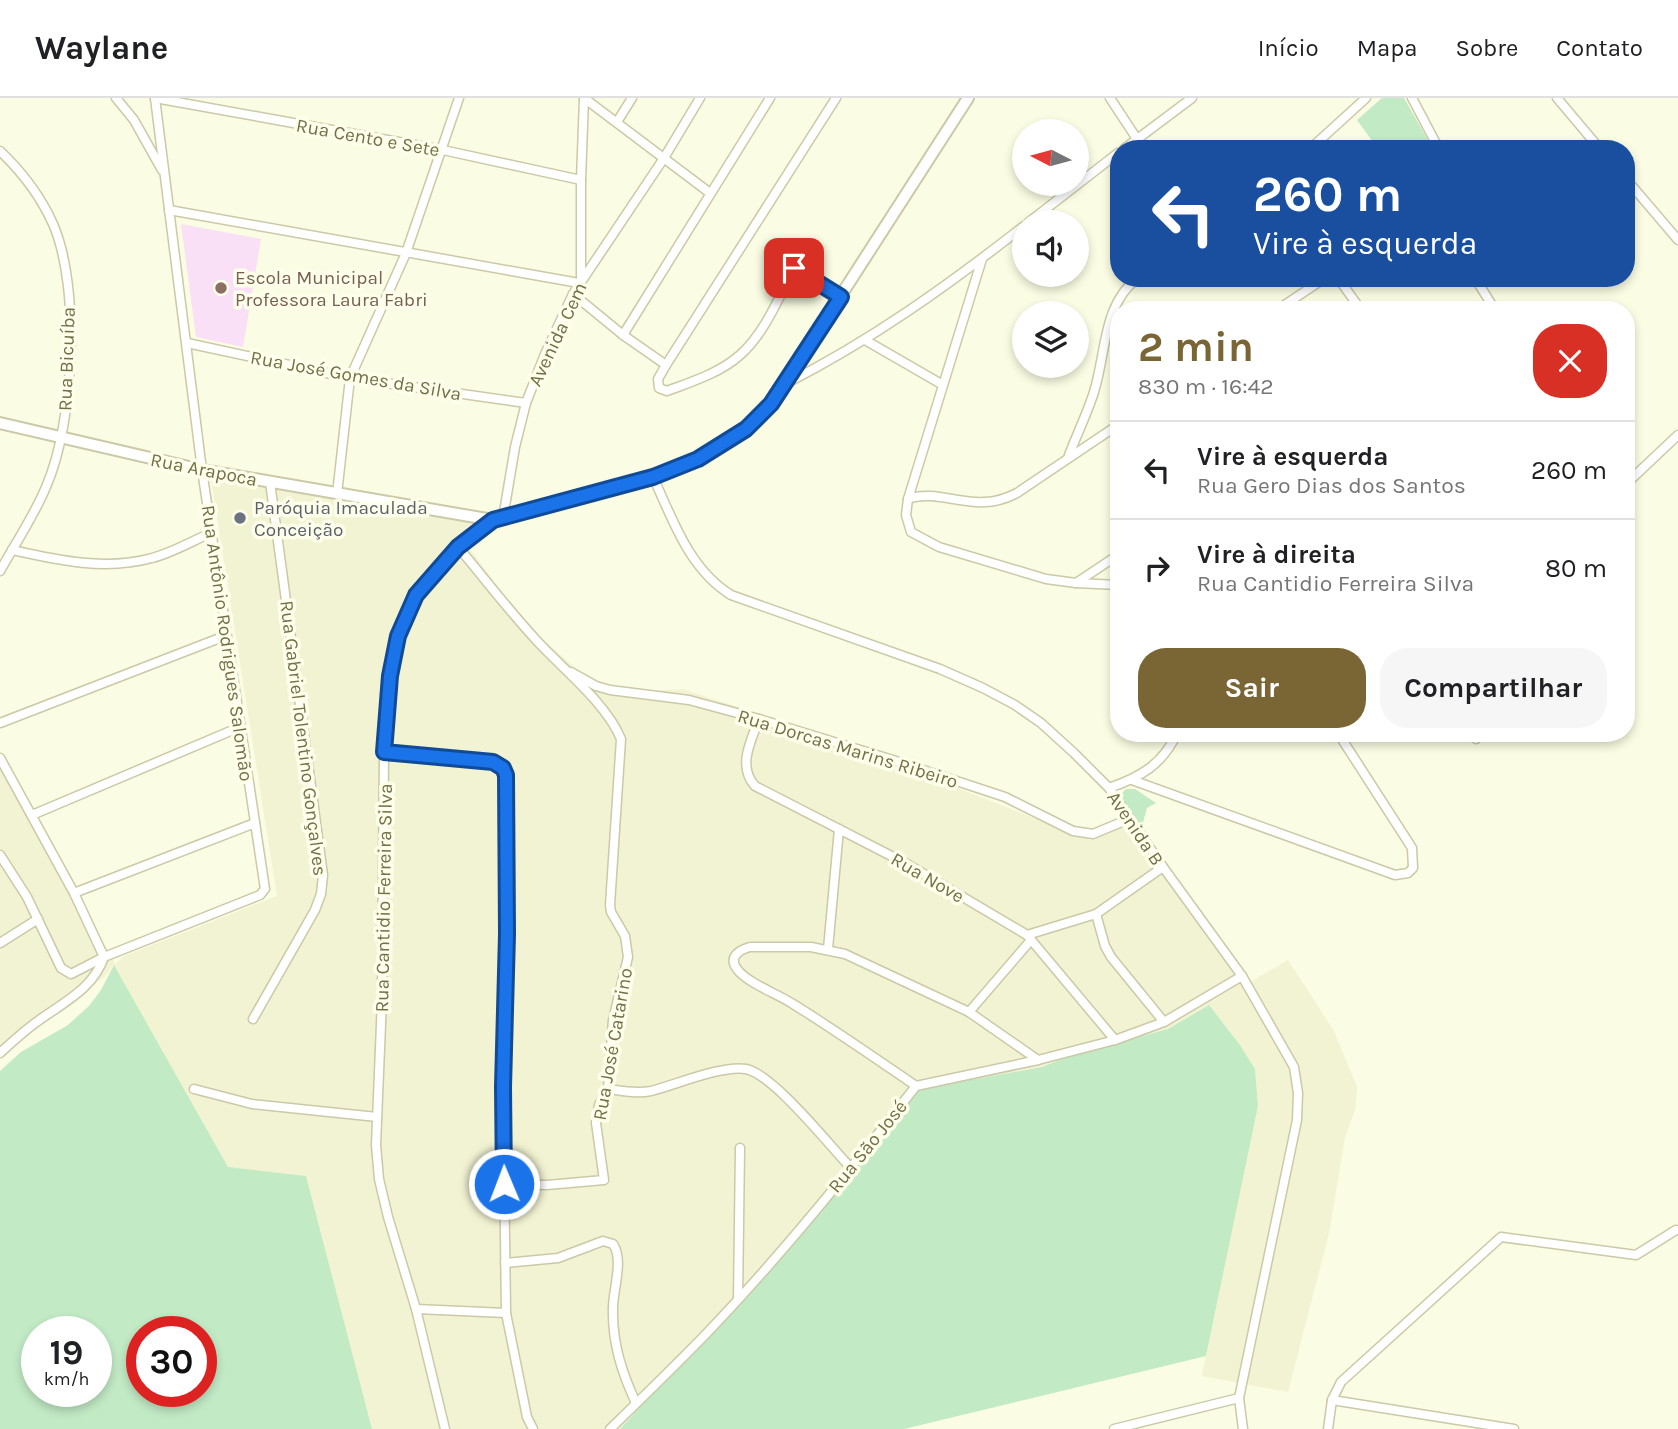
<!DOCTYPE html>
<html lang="pt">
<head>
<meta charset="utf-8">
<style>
	body { margin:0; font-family:Karla,sans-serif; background:#f6f6f6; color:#202124; height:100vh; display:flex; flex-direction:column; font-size:26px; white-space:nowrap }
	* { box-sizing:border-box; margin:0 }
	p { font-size:23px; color:#757577 }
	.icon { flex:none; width:38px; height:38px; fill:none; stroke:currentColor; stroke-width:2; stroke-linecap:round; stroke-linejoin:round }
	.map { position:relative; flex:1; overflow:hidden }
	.side { position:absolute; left:1110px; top:203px; width:525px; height:441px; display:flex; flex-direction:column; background:#fff; border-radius:28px; box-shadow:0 4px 10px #0003 }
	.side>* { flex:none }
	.hud { position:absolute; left:1110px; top:42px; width:525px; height:147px; border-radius:28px; box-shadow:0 4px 10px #0003; background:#1a4fa0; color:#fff; overflow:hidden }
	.needle { width:46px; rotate:276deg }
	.fabs { position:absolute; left:1012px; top:21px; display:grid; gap:14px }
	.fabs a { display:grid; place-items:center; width:77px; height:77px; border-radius:50%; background:#fff; box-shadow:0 4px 10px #0003; font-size:35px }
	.speed { position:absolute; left:21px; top:1218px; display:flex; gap:14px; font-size:35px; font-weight:700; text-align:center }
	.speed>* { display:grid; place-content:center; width:91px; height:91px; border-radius:50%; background:#fff; box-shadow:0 4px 10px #0003; line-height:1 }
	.speed small { font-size:18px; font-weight:400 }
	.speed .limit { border:10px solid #d22; background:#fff; color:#111 }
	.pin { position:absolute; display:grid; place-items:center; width:60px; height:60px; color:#fff; margin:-30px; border-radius:14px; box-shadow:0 4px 10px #0006 }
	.me { position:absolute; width:77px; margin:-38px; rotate:359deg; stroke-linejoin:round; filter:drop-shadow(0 0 5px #0008) }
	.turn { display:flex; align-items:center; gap:24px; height:147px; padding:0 28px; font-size:32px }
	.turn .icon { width:91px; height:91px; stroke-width:2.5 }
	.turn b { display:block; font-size:49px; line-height:60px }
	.round { display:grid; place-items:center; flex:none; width:74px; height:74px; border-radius:28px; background:#f6f6f6 }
	.overview { display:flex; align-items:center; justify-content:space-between; height:119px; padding:0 28px }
	h1 { font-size:42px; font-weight:700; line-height:52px; color:#7a6634 }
	.cta { display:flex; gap:14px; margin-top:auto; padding:14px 28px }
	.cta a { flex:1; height:80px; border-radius:28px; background:#7a6634; color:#fff; font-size:28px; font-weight:700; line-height:80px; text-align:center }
	.cta a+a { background:#f6f6f6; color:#202124 }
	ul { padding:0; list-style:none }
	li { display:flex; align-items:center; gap:21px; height:98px; padding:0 28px; border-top:2px solid #e0e0e0 }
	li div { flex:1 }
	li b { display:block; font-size:26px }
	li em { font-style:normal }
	header { display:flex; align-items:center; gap:42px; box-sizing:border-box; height:98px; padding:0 35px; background:#fff; border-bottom:2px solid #e0e0e0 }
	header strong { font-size:33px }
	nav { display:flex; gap:38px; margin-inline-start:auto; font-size:24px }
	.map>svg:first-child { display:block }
	.residential { fill:#f2f3d2 }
	.education { fill:#f9e0f6 }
	.green { fill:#c2eac5; fill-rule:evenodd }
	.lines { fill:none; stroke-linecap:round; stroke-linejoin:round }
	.minor-casing { stroke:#cbc9a7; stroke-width:11 }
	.tertiary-casing { stroke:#cbc9a7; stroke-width:14 }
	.minor { stroke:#fff; stroke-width:8 }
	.tertiary { stroke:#fff; stroke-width:10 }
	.route-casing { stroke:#114b97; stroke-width:18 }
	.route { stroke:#1a73e8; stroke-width:12 }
	.education-dot { fill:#8d6e63; stroke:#fdffea; stroke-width:2.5 }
	.worship-dot { fill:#6b7280; stroke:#fdffea; stroke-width:2.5 }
	.labels { text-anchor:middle; stroke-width:7; stroke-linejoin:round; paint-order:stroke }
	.street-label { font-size:19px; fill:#756f49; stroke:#fdffea }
	.education-label { font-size:19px; fill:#785e54; stroke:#fdffea; text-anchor:start }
	.worship-label { font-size:19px; fill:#5b616d; stroke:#fdffea; text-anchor:start }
</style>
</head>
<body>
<header>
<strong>Waylane</strong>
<nav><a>Início</a><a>Mapa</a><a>Sobre</a><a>Contato</a></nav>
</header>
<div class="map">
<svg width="1678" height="1331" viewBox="0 0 1678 1331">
	<rect width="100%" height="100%" fill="#fafce3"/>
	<!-- residential -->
	<path class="residential" d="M209 369 506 422 469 450 530 531 577 571 599 586 646 593 683 591 713 601 801 629 1090 742 1105 737 1129 723 1243 888 1288 862 1334 933 1357 989 1355 1012 1345 1039 1329 1135 1288 1294 1202 1278 1258 1008 1255 971 1240 947 1209 907 1168 931 1072 957 1042 969 909 993 857 1073 621 1331H372L306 1078 228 1069 114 867 104 879 40 926 0 959V654L38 721 115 866 124 858 277 798Z"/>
	<!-- education -->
	<path class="education" d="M181 126 261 141 243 249 196 239Z"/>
	<!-- green -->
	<g class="green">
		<path d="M1382 0H1404L1433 51H1378L1357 22Z"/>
		<path d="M1126 691H1135L1156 705 1147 710 1143 724 1144 737 1121 706 1119 698Z"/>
		<path d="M114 867 228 1069 306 1078 372 1331H0V973L21 954 68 927 89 908 101 892ZM37 1234H96V1293H37ZM142 1234H201V1293H142Z"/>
		<path d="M1209 907 1240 947 1255 971 1258 1008 1206 1258 904 1331H620L857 1073 909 993 1042 969 1072 957 1168 931Z"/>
	</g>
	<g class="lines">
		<defs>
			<g id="minor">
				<path d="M116 0 134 22 162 72"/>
				<path d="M155 0 443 52 581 82"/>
				<path d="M584 0 710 95"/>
				<path d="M1110 0 1137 41"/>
				<path d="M1412 0 1439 51"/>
				<path d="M1557 0 1600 51"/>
				<path d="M617 24 632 0"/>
				<path d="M1124 51 1192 0"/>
				<path d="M1310 51 1366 0"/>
				<path d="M0 53C22 74 41 99 53 126 81 190 74 326 46 389 34 418 15 446 0 473"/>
				<path d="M1626 81 1678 142"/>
				<path d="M169 112 579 185"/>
				<path d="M1029 124 1118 55"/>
				<path d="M776 159 841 199"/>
				<path d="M982 161 908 401 906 417 911 434 939 449 1046 481 1076 485 1118 487"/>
				<path d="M794 170C779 199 765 235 740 257 720 275 691 284 667 293L659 290 658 281 666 267 836 0"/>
				<path d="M581 179V82L584 0"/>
				<path d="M1338 180 1361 212"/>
				<path d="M1475 180 1495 212"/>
				<path d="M573 196 623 237 666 267"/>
				<path d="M1277 212 1325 180"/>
				<path d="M623 237 770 0"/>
				<path d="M865 242 943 287"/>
				<path d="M187 245 350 280 526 305"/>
				<path d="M785 286C872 242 947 188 1024 128"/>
				<path d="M1068 360C1076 338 1087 316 1094 294 1106 256 1103 205 1138 180"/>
				<path d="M653 379C673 422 689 471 731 497L940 571 983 590 1015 607 1041 625 1074 655 1109 690 1163 769 1242 878 1294 969 1298 995 1297 1022 1239 1300 1243 1331"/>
				<path d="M1626 386 1678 337"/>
				<path d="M337 396 350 280 406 155 459 0"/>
				<path d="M908 401C932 392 960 406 985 404 996 404 1007 400 1017 395L1118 327"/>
				<path d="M503 420 515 349 526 305 545 256 573 196 664 60 700 0"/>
				<path d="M458 449C485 481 510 514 538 544 564 572 606 605 621 641L610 807 611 814 625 838 628 859 613 922 608 991 599 1007 596 1025 604 1082 547 1087 504 1086"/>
				<path d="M12 452C57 462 105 473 152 460 172 455 192 443 211 435"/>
				<path d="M1076 485 1118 457"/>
				<path d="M571 574 596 588 610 592 689 602 759 621 893 662 1005 699 1073 733 1093 736 1129 721"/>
				<path d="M759 621C751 643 737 668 755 688L907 766 1027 837 1096 816 1163 769"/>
				<path d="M0 625 225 538"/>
				<path d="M1471 635 1476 641"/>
				<path d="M384 654 493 664 503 670 506 677 507 836 503 989 506 1215 527 1319 533 1331"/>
				<path d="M0 660 74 795 104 859"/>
				<path d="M1132 682 1395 777 1408 775 1413 770 1412 750 1338 635"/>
				<path d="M1109 690C1141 679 1163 666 1177 635"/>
				<path d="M32 717 240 629"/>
				<path d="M0 757 27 799 61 870 71 876 104 859 260 797 265 791 202 372 155 0"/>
				<path d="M74 795 255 725"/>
				<path d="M1096 816 1105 848 1111 859 1164 924"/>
				<path d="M1027 837 1115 942"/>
				<path d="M0 845 38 821"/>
				<path d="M828 851 839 731"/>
				<path d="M969 914 1031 842"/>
				<path d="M253 921 315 812 321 796 323 777 270 384"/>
				<path d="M0 955C12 944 25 932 38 923 64 904 93 891 104 859"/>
				<path d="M916 988C875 960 835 932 793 906 778 896 747 885 737 871 728 859 739 852 750 849H811L845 856 969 914 1038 962"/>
				<path d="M194 991 252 1006 377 1019"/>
				<path d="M608 991C622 993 637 996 651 993 675 987 722 967 746 971 773 976 830 1048 851 1070"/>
				<path d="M505 1165 558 1160 603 1143 613 1146C624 1162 613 1191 613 1210 612 1245 622 1275 636 1305"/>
				<path d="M738 1201 740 1050"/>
				<path d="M416 1211 506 1215"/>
				<path d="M1332 1302 1514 1331"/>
				<path d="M445 1331 416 1211 388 1119 379 1081 376 1047 382 902 384 654 390 578 398 538 416 497 458 449 493 422"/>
				<path d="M610 1331C642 1300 674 1269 705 1237 780 1159 849 1073 916 988L1038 962 1115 942 1164 924 1242 878"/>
				<path d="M1114 1331 1239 1300"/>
				<path d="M1328 1331 1332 1302 1341 1284 1501 1139 1636 1157 1676 1132"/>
			</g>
			<path id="tertiary" d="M0 325 202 372 493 422 653 379 698 361 746 331 771 306 968 0"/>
		</defs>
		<!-- minor casing -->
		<use href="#minor" class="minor-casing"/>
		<!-- tertiary casing -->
		<use href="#tertiary" class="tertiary-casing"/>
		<!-- minor -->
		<use href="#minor" class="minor"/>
		<!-- tertiary -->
		<use href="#tertiary" class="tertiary"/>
	</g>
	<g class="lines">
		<defs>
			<path id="route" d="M504 1086 503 989 507 836 506 677 503 670 493 664 384 654 390 578 398 538 416 497 458 449 493 422 653 379 698 361 746 331 771 306 841 199 794 170"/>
		</defs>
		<!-- route casing -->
		<use href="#route" class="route-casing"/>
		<!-- route -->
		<use href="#route" class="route"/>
	</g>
	<!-- markers -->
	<circle class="education-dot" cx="221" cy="190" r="7"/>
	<circle class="worship-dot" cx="240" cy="420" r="7"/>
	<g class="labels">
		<!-- street labels -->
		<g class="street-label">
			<text transform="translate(368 39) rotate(10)" y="7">Rua Cento e Sete</text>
			<text transform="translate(557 236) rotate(-65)" y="7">Avenida Cem</text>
			<text transform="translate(66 261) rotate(-88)" y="7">Rua Bicuíba</text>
			<text transform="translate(356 277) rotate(10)" y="7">Rua José Gomes da Silva</text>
			<text transform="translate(204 371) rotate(11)" y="7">Rua Arapoca</text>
			<text transform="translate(228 545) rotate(82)" y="7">Rua Antônio Rodrigues Salomão</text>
			<text transform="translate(304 640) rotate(83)" y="7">Rua Gabriel Tolentino Gonçalves</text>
			<text transform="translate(848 650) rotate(17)" y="7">Rua Dorcas Marins Ribeiro</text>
			<text transform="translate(1136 730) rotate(56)" y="7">Avenida B</text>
			<text transform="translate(928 779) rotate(30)" y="7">Rua Nove</text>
			<text transform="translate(383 800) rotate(-89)" y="7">Rua Cantidio Ferreira Silva</text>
			<text transform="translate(612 946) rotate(-80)" y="7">Rua José Catarino</text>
			<text transform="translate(867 1048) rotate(-51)" y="7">Rua São José</text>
		</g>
		<!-- education labels -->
		<g class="education-label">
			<text x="235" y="186">Escola Municipal<tspan x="235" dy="22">Professora Laura Fabri</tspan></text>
		</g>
		<!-- worship labels -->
		<g class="worship-label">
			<text x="254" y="416">Paróquia Imaculada<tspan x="254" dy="22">Conceição</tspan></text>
		</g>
	</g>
</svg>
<div class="fabs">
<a><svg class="needle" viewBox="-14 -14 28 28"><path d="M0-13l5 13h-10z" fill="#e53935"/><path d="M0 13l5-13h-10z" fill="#757577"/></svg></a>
<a><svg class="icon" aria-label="sound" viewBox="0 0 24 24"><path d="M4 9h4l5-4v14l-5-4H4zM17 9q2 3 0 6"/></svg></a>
<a><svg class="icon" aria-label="layers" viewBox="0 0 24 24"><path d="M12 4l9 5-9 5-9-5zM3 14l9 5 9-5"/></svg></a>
</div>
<div class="speed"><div>19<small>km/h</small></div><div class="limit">30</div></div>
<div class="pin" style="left:794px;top:170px;background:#d93025"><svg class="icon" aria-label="arrive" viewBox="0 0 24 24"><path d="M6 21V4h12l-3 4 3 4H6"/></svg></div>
<svg class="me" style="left:504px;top:1086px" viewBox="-20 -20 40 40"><circle r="17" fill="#1a73e8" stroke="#fff" stroke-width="3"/><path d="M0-11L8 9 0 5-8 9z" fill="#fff"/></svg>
<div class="hud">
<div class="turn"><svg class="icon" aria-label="left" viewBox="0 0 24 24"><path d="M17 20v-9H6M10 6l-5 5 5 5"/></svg><div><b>260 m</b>Vire à esquerda</div></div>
</div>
<section class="side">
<div class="overview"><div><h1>2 min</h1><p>830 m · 16:42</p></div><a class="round" style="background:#d93025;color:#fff"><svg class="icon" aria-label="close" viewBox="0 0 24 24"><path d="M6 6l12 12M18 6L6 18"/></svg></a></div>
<ul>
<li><svg class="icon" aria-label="left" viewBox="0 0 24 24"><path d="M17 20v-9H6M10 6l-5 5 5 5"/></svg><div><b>Vire à esquerda</b><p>Rua Gero Dias dos Santos</p></div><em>260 m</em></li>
<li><svg class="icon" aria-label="right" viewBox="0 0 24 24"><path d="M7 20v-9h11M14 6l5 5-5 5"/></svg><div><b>Vire à direita</b><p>Rua Cantidio Ferreira Silva</p></div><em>80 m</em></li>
</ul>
<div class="cta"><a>Sair</a><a>Compartilhar</a></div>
</section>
</div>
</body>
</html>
